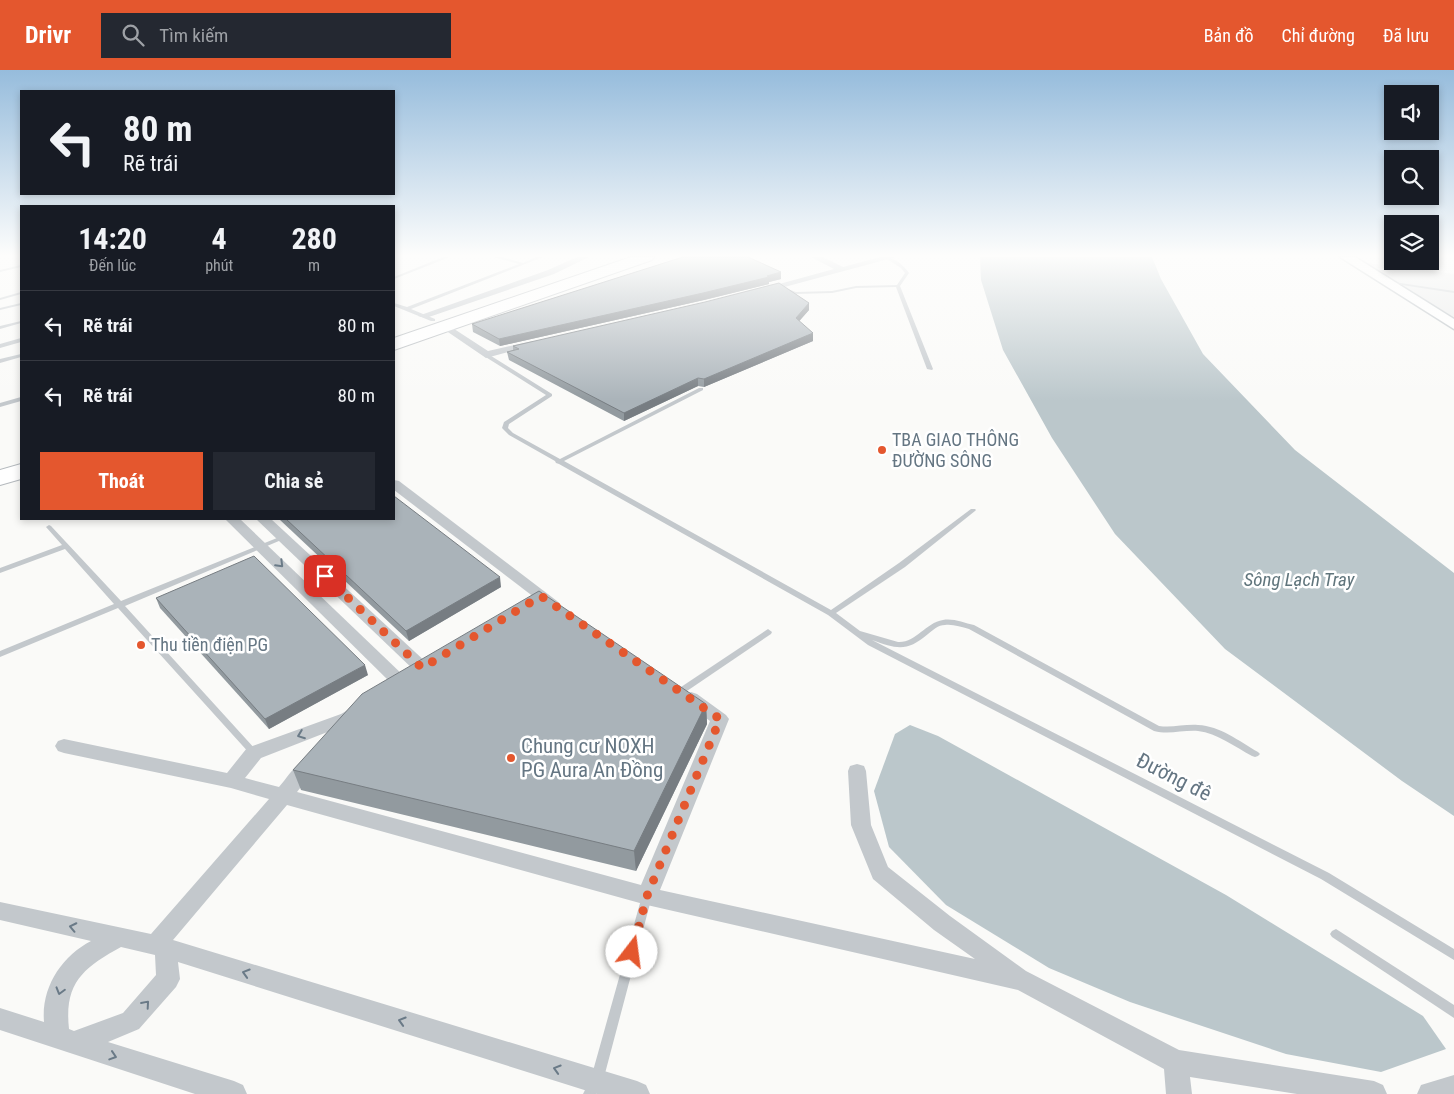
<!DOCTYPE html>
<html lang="vi">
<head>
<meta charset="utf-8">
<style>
	body { margin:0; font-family:"Roboto Condensed",sans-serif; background:#242831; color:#f1f3f6; height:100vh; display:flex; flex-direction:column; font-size:19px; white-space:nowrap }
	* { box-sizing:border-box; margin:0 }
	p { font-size:16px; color:#9ea1a6 }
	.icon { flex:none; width:28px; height:28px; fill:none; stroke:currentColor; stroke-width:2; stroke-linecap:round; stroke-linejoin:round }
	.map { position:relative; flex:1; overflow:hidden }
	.details { position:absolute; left:20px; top:135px; width:375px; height:315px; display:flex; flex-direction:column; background:#171b24; border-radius:0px; box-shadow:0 2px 8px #0003 }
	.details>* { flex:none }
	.guide { position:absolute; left:20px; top:20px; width:375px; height:105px; border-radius:0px; box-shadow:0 2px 8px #0003; background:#171b24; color:#f1f3f6; overflow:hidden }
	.controls { position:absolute; left:1384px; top:15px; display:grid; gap:10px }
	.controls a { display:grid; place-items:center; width:55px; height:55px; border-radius:0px; background:#171b24; box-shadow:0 2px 8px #0003; font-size:25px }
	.pin { position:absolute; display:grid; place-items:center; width:42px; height:42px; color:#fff; margin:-21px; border-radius:10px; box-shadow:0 2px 8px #0006 }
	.me { position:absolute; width:55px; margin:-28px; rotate:15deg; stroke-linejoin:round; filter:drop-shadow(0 0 4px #0008) }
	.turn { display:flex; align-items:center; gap:18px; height:105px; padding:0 20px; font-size:22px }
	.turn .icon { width:65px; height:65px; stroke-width:2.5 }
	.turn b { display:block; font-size:35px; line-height:42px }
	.eta { display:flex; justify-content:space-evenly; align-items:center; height:85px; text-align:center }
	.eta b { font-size:30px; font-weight:700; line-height:35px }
	.button { display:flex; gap:10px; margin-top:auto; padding:10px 20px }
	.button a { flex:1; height:58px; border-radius:0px; background:#e4572e; color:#fff; font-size:20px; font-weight:700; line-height:58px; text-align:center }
	.button a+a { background:#242831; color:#f1f3f6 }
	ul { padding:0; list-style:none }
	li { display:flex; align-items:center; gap:15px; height:70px; padding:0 20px; border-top:1px solid #363941 }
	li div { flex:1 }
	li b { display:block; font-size:19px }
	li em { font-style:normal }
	header { display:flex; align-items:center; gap:30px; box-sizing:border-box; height:70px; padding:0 25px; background:#e4572e; color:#fff }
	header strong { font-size:24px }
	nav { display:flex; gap:28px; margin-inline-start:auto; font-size:18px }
	.search { width:350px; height:45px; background:#242831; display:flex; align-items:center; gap:12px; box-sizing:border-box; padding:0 18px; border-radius:0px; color:#9ea1a6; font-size:19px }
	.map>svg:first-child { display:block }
	.built { fill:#e8e9e9 }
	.water { fill:#bbc7cb }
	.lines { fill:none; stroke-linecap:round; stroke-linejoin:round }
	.secondary-casing { stroke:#b3babf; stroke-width:3 }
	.highway-casing { stroke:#b4b9bd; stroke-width:2 }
	.lane { fill:#c3c8cc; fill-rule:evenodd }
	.street { fill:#c3c8cc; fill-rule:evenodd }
	.secondary { fill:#fff; fill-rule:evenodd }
	.highway { fill:#fff; fill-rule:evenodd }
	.wall { fill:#929a9f }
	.shaded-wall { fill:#777d82 }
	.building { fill:#aab3b9; stroke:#777d82 }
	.oneway { stroke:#6a7a87 }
	.route { stroke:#e4572e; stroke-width:9; stroke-dasharray:0 16.2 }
	.poi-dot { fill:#e4572e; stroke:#fff; stroke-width:2 }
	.labels { text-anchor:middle; stroke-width:5; stroke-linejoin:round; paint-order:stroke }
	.poi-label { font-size:18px; fill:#657683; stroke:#fff; text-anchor:start }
	.water-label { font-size:19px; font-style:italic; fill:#60757c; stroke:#fff }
	.near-poi-label { font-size:21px; fill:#657683; stroke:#fff; text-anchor:start }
	.near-street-label { font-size:21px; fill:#657683; stroke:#fff }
</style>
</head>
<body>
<header>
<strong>Drivr</strong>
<div class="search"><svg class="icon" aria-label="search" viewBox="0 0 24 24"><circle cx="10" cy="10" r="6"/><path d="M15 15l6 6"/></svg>Tìm kiếm</div>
<nav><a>Bản đồ</a><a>Chỉ đường</a><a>Đã lưu</a></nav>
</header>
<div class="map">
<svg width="1454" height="1024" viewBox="0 0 1454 1024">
	<rect width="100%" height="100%" fill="#fafaf8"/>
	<!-- built -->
	<path class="built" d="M1360 192 1454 204V247L1388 209Z"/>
	<!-- water -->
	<g class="water">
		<path d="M980 187H1152L1161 209 1203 284 1295 380 1454 503V746L1402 711 1225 579 1115 464 1052 368 1003 280 981 210Z"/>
		<path d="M910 655 938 666 1226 825 1423 946 1446 979 1381 1002 1286 984 1130 932 1049 898 946 835 889 777 874 721 895 664Z"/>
	</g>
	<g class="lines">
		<defs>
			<path id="secondary" d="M1340 187H1355L1454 249V259Z"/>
			<g id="highway">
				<path d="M631 187H654L652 190 394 280V268Z"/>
				<path d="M21 394V409L0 415V400Z"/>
			</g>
		</defs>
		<!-- secondary casing -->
		<use href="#secondary" class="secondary-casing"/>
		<!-- highway casing -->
		<use href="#highway" class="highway-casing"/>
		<!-- lane -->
		<g class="lane">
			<path d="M443 187H450L394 209V207Z"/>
			<path d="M493 187H502L523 193 536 187H543L411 239 435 249V251H431L394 236V233L407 237 519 194Z"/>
			<path d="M886 187C896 188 904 196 909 203L900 216 933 299 932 300 927 299 896 217 856 218 832 223 795 224 783 219 785 218 796 222 832 221 856 216 897 215 905 203 901 198 887 189Z"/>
			<path d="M21 195V197L0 202V200Z"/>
			<path d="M1387 211 1454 221V223L1389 213 1387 212Z"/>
			<path d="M21 222V224L0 230V228Z"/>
			<path d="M21 233V235L0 240V238Z"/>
			<path d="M21 251V253L0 259V256Z"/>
			<path d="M21 268V272L0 278V274Z"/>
			<path d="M21 284V287L0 293V289Z"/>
			<path d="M484 284H488L552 324V326L509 354 508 358 513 363 560 389 699 318H703V320L564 391 831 540 899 493 971 439H975L976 440 975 441 905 497 836 543 860 561 898 572C916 573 925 553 943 550 953 548 964 553 974 555L1159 656C1172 658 1185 654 1198 655 1220 656 1239 671 1258 682L1260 684 1258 686 1255 687 1252 686C1235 677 1217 663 1198 661 1182 660 1169 665 1154 661L969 559C961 557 953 554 945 555 938 555 933 560 928 564 907 582 897 579 872 570L1329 803 1454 879V890L1321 809 868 575 828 545 559 394 556 393 555 391 509 365 502 358 504 352 546 325 484 286Z"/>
			<path d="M21 327V331L0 337V333Z"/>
			<path d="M49 455 51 456 121 531 282 466H286L288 467 286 468 125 536 257 681 259 683 257 685 254 686 251 685 118 538 0 587V581L114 534 65 479 0 503V498L62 475 46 457Z"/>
			<path d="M768 559 772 562 771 564 684 623H678L677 621 678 619Z"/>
			<path d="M647 821 651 823 652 826 603 1011 596 1024H583L591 1008 642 826 643 823Z"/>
			<path d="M1336 859 1454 935V948L1332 867 1330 864 1332 861Z"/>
		</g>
		<!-- street -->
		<g class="street">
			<path d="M577 187H589L554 204 426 248 418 246 548 200Z"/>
			<path d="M811 187H823L843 197 880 187H896L762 223 757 220 834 199Z"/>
			<path d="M445 253 488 281 533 271 538 274 486 288 442 258V254Z"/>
			<path d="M394 410 399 411 557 531 560 534 557 537H547L394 420Z"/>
			<path d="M225 449H240L405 607 408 611 405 615H393Z"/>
			<path d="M256 449H271L428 594 430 598 428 602H416Z"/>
			<path d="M691 622 697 624 726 645 729 649 660 820 975 889 934 860 873 809 851 755 848 701 850 696 857 694 864 696 866 701 871 755 888 797 950 846 1026 901 1179 980 1374 1011 1383 1015 1387 1024H1297L1190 1007 1192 1024H1166L1164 999 1018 920 647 835 287 735 173 870 637 1011 646 1015 650 1024H597L178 892 180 909 176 917 139 959 108 972 234 1011 243 1015 247 1024H195L0 960V938L44 952C41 917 62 886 91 871L0 850V832L151 864 269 729 231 718 64 683 58 681 55 676 58 671 64 669 227 703 247 678 341 644 355 636 361 638 364 642 353 652 261 688 245 708 279 717C289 706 300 684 317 689L319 694 297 722 641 815 710 651 685 632 682 628 685 624ZM121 877 155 885 156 905 123 943 74 961 69 959C64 913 83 898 121 877Z"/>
			<path d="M1454 1005V1024H1417L1421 1015Z"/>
		</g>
		<!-- secondary -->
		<use href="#secondary" class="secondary"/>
		<!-- highway -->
		<use href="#highway" class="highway"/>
	</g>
	<!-- wall -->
	<g class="wall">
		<path d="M781 202V209L769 212V214L704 230 500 276 473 262 472 254Z"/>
		<path d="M809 233V240L799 251 813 271 704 317 698 316 624 351 509 290 507 282 513 280V276Z"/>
		<path d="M279 449H394L501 517 409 571Z"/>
		<path d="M156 528 368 605 269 659 160 538Z"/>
		<path d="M706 634 707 654 636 801 301 720 293 700Z"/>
	</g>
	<!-- shaded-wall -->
	<g class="shaded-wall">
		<path d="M781 202V209L769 212V214L704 230 500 276 499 269Z"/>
		<path d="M809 233V240L795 256 796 248Z"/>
		<path d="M813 263V271L704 317V309Z"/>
		<path d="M698 308V316L624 351V343Z"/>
		<path d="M500 507 501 517 409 571 406 561Z"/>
		<path d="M365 595 368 605 269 659 265 649Z"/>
		<path d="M706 634 707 654 636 801 634 781Z"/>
	</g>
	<!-- building -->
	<g class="building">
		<path d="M683 187H748L781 202 767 206 769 207 703 223 499 269 472 254Z"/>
		<path d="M779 213 809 233 796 248 813 263 704 309 698 308 624 343 507 282 519 279 513 276 705 232Z"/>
		<path d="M394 426 500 507 406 561 286 449H394Z"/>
		<path d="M254 486 365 595 265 649 156 528Z"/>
		<path d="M539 521 706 634 634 781 293 700 362 624Z"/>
	</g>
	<!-- one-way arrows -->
	<defs><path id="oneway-chevron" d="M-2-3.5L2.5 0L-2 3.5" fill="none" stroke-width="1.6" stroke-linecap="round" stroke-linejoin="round" transform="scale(1.25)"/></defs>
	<g class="oneway">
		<use href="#oneway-chevron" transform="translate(280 494) rotate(45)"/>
		<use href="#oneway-chevron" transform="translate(301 665) rotate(159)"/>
		<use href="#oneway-chevron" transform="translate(73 857) rotate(-168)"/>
		<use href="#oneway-chevron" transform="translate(246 903) rotate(-163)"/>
		<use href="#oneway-chevron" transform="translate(60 921) rotate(106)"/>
		<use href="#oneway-chevron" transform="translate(146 934) rotate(-49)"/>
		<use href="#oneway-chevron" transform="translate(402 951) rotate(-163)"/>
		<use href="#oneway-chevron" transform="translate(113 986) rotate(18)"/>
		<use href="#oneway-chevron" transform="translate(557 999) rotate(-163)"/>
	</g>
	<!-- sky -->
	<linearGradient id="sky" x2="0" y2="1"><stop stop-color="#96bcdc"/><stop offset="0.56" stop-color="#fdfdfc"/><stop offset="1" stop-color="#fdfdfc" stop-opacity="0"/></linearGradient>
	<rect width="1454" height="331" fill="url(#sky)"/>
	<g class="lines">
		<!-- route -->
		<path class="route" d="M325 506 422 598 541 526 720 649 647 826 632 882"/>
	</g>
	<!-- markers -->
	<g class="poi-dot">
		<circle cx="882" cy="380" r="5"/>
		<circle cx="141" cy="575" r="5"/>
		<circle cx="511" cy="688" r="5"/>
	</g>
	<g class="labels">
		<!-- poi labels -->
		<g class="poi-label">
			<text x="892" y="376">TBA GIAO THÔNG<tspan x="892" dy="21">ĐƯỜNG SÔNG</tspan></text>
			<text x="151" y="581">Thu tiền điện PG</text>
		</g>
		<!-- water labels -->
		<g class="water-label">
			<text x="1299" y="516">Sông Lạch Tray</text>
		</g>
		<!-- near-poi labels -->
		<g class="near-poi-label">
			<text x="521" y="683">Chung cư NOXH<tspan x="521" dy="24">PG Aura An Đồng</tspan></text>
		</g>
		<!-- near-street labels -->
		<g class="near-street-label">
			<text transform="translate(1174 707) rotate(27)" y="7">Đường đê</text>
		</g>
	</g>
</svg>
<div class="controls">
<a><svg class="icon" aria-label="sound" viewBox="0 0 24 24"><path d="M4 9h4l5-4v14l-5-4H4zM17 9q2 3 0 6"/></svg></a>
<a><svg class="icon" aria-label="search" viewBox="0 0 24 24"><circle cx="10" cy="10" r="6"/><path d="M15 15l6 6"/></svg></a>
<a><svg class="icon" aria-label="layers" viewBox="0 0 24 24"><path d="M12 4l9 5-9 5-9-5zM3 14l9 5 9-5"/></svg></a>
</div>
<div class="pin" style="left:325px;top:506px;background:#d93025"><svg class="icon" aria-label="arrive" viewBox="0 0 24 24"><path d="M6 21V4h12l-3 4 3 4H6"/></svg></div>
<svg class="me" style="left:632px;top:882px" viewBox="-20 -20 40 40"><circle r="19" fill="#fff"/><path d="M0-13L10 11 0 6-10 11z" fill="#e4572e"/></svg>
<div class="guide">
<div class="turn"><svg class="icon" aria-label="left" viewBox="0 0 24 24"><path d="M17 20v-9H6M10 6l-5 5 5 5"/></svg><div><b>80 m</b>Rẽ trái</div></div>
</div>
<section class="details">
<div class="eta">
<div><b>14:20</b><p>Đến lúc</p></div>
<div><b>4</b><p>phút</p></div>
<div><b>280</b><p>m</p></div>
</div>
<ul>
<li><svg class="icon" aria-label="left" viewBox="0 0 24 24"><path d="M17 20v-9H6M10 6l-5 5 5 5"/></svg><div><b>Rẽ trái</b></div><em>80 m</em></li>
<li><svg class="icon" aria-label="left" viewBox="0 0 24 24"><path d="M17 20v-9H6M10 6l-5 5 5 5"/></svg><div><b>Rẽ trái</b></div><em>80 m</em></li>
</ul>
<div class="button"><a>Thoát</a><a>Chia sẻ</a></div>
</section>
</div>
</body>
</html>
